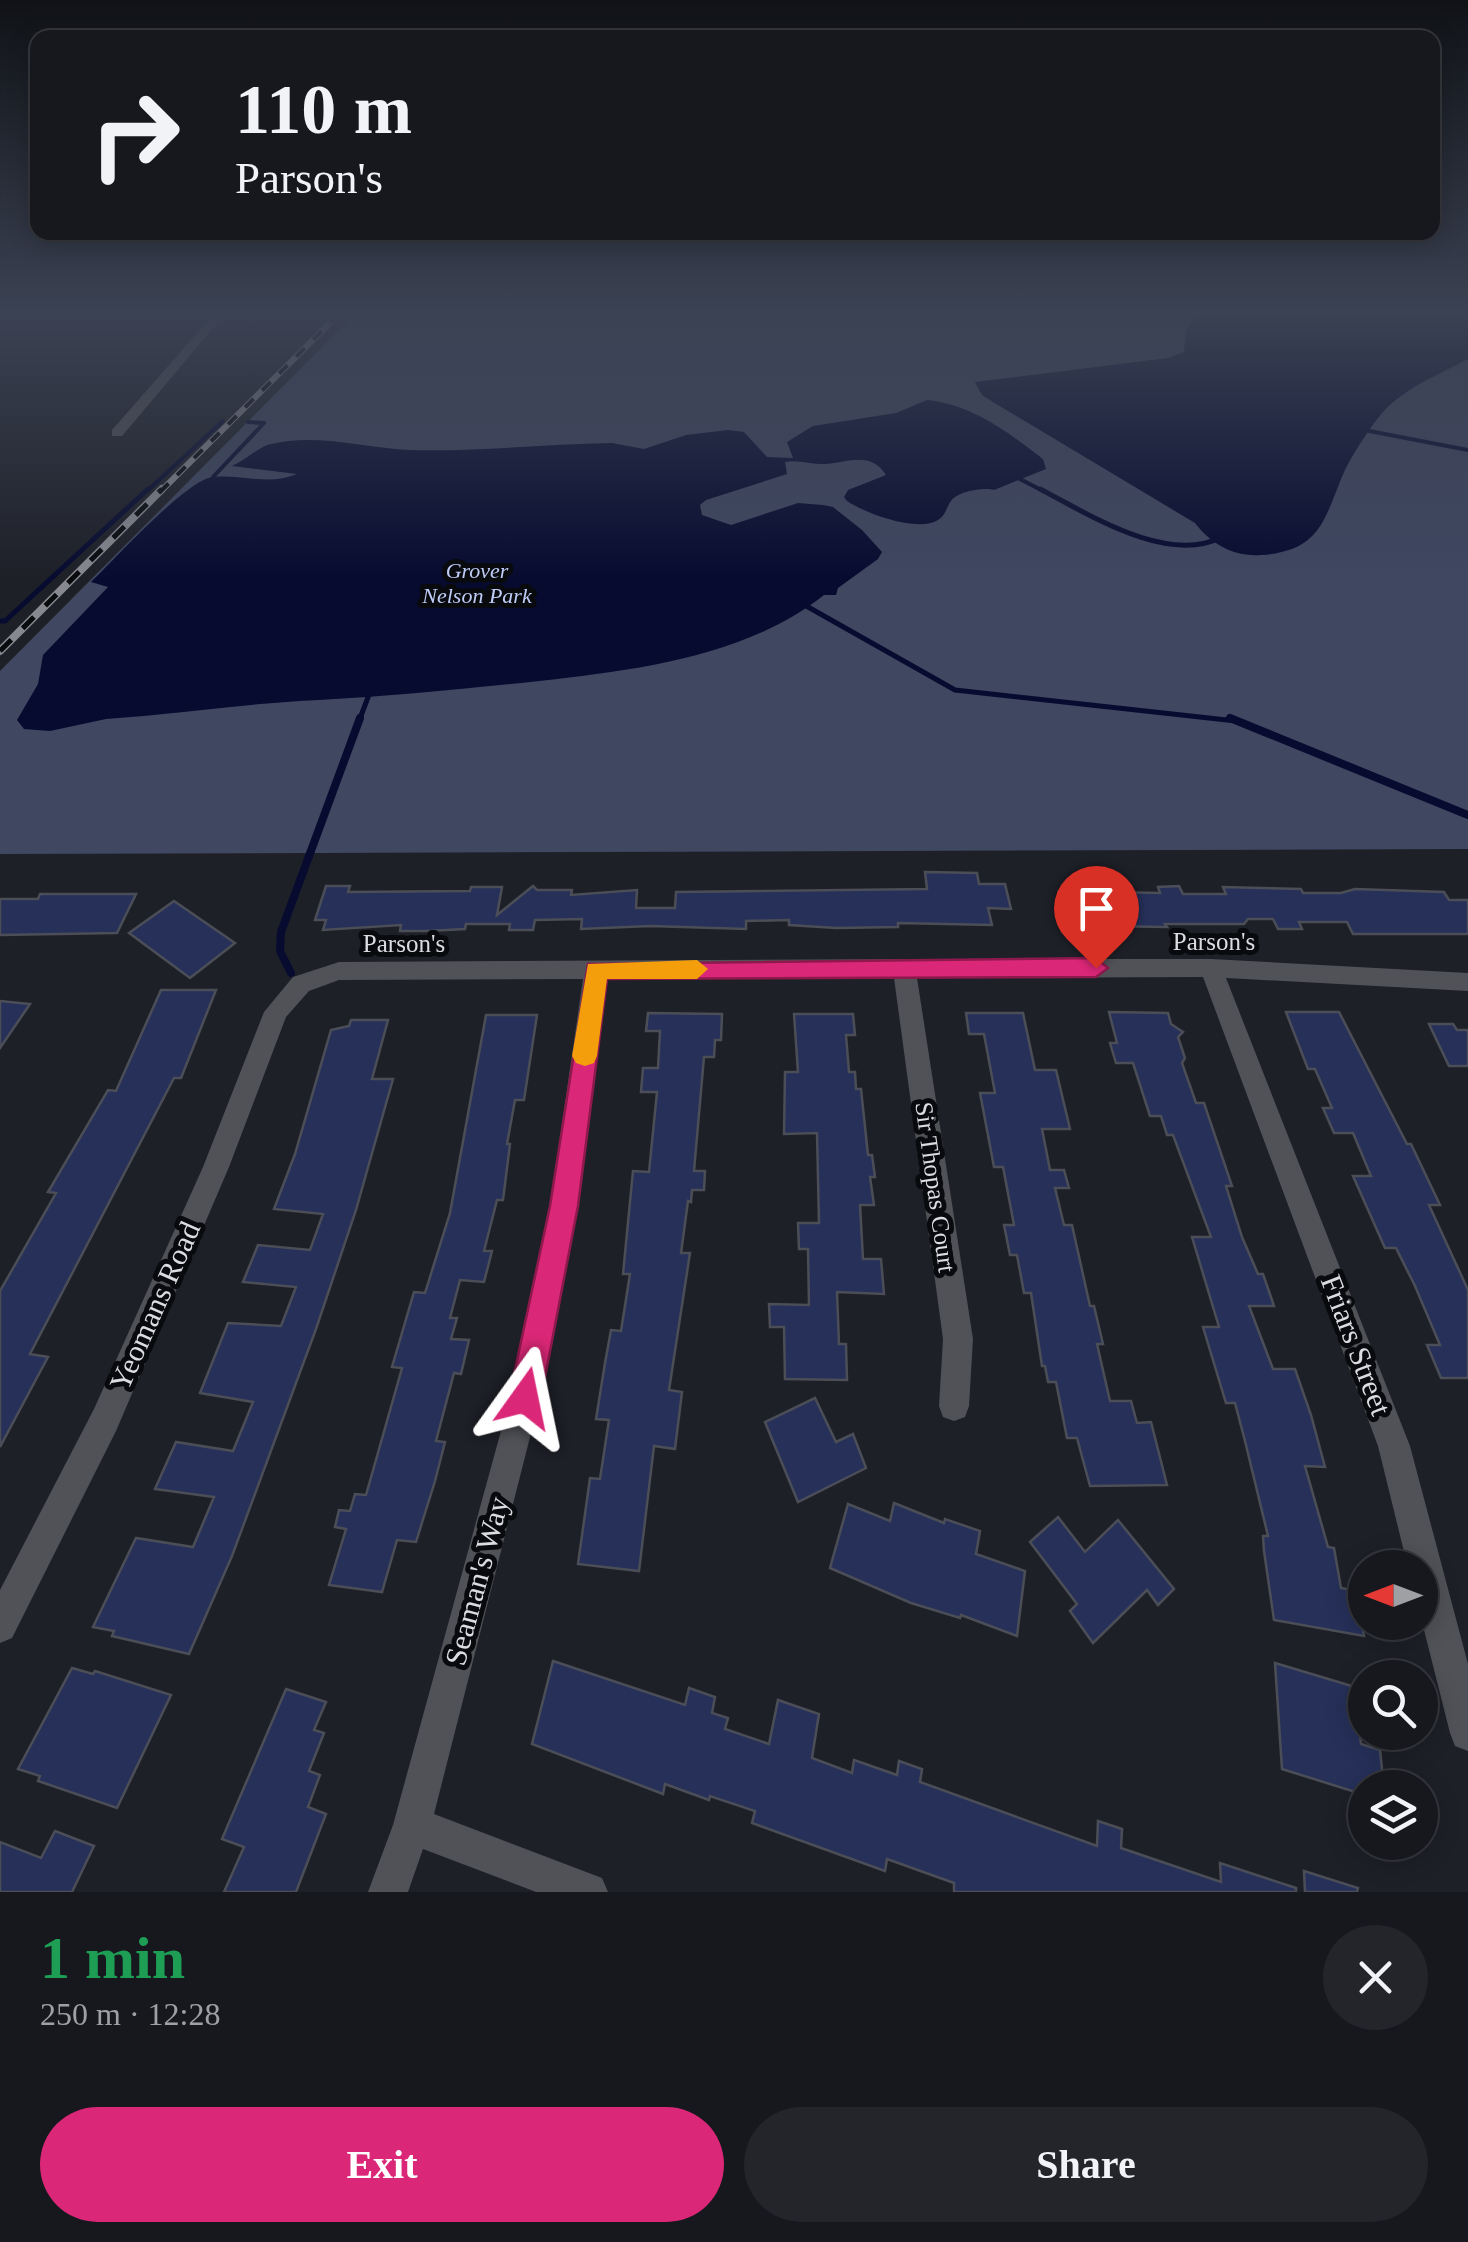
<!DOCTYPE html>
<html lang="en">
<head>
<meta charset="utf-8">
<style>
	body { margin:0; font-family:"Times New Roman",serif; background:#23252b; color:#f1f3f6; height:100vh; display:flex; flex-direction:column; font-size:38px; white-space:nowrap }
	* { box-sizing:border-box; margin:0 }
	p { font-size:32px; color:#9ea0a4 }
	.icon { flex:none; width:55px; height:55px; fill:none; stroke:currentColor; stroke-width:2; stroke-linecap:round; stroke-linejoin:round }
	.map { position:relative; height:1892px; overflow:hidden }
	.details { display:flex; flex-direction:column; background:#16181e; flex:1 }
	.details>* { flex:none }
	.hud { position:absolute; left:30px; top:30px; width:1410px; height:210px; border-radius:20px; box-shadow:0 5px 25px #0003,0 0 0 2px #35373c; background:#16181e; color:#f1f3f6; overflow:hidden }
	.needle { width:65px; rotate:270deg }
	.buttons { position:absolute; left:1348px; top:1550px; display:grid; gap:20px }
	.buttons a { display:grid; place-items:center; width:90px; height:90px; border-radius:50%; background:#16181e; box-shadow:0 5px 25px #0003,0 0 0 2px #35373c; font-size:50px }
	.pin { position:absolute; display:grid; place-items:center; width:85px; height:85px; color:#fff; margin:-102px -42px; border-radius:50% 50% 50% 0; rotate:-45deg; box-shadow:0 0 10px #0007 }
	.pin .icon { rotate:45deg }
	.me { position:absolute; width:110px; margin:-55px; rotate:12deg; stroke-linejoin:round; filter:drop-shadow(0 0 8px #0008) }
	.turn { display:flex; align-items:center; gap:35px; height:210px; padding:0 40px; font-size:45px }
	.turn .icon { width:130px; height:130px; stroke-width:2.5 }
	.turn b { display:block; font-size:70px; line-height:85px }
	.round { display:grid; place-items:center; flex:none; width:105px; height:105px; border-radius:52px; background:#23252b }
	.overview { display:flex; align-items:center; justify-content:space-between; height:170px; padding:0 40px }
	h1 { font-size:60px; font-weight:800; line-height:75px; color:#1e9e55 }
	.button { display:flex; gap:20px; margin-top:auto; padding:20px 40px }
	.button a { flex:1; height:115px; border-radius:60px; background:#db2777; color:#fff; font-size:40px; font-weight:800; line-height:115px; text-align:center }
	.button a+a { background:#23252b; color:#f1f3f6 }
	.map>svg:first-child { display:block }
	.green { fill:#3f4761 }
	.water { fill:#070b30 }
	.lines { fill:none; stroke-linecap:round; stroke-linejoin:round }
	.stream-far2 { stroke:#070b30; stroke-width:4 }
	.stream-far1 { stroke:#070b30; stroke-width:5 }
	.stream { stroke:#070b30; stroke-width:8 }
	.building { fill:#263059; stroke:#4b4e57; stroke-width:2.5 }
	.minor { fill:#515257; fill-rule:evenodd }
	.rail-far1-casing { stroke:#87898f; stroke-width:6 }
	.rail-casing { stroke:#87898f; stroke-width:8 }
	.rail-far1 { stroke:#090a0e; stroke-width:4; stroke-dasharray:12; stroke-linecap:butt }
	.rail { stroke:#090a0e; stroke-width:5; stroke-dasharray:16; stroke-linecap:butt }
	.route { fill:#db2777; stroke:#8e194d; stroke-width:2.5 }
	.slow { fill:#f59e0b }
	.labels { text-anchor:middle; stroke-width:10; stroke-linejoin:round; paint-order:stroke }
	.far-park-label { font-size:22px; font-style:italic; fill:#beccf7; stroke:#090a0e }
	.street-label { font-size:25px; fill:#dadce1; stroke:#090a0e }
	.near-street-label { font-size:30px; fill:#dadce1; stroke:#090a0e }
</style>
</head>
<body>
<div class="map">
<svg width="1468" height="1892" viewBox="0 0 1468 1892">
	<rect width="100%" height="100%" fill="#1e2028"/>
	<!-- green -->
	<path class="green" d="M355 314H1468V849L0 854V671Z"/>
	<!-- water -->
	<g class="water">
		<path d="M1196 314H1468V359C1438 375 1399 390 1378 418 1367 432 1353 454 1345 470 1324 517 1323 551 1261 555 1234 557 1211 544 1195 523L993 402 982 395 975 382 1168 358 1184 352 1186 330Z"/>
		<path d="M927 400C971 404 1008 432 1043 459L1046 469 994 490C985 487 958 491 951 501 946 508 946 515 938 520 917 533 865 513 847 501L844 497 848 490 886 475C871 451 849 462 826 464 812 465 799 459 785 462L787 474 706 500 700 505 702 515 731 525 798 503 823 505 833 507 862 530 882 552 878 559 838 588 836 595H824C747 656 638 670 539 681 466 689 392 696 319 700 248 703 177 714 106 719L50 731 24 729 17 720 38 684 43 655 108 587 91 582C113 561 187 479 213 477 242 474 269 486 297 474L232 466C246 460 258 447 271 444 316 433 365 448 410 450 477 452 545 444 612 443L644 449 686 435 728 430 744 432 767 457 793 458 787 442 813 426 896 413Z"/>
	</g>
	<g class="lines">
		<!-- stream-far2 -->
		<g class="stream-far2">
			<path d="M1364 430 1468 450"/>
			<path d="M1014 476 1045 492"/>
			<path d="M213 482V477L264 423 248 422"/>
			<path d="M146 492 223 421"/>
		</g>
		<!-- stream-far1 -->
		<g class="stream-far1">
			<path d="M1040 489C1090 515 1167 565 1222 537"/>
			<path d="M801 603 955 690 1236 721"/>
			<path d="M0 621H5L148 489"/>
			<path d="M359 721 370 692"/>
		</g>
		<!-- stream -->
		<g class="stream">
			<path d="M1230 718 1468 815"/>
			<path d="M291 973 280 951 281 932 360 718"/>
		</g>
	</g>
	<!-- building -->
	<g class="building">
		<path d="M925 872 977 873 979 884H1005L1011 909 988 908 992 925 898 923V927L836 928 789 925V920L746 921V929L650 926 581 929 582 919 535 920 533 930H509L510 924H466L465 929 427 931H400L401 925 323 930 326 920H315L326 886H350L348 892 470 891 471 887H502L497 915 533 886 537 890H572L571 895 637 890 636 908H675L676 892 927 889Z"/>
		<path d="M1179 886 1183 894H1226L1223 887 1301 889 1303 893H1341L1355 889 1444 892 1449 900H1468V934H1353L1347 922H1299L1302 929H1278L1273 919H1248L1244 924H1165L1167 927 1101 926 1100 921H1067L1059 891 1160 893 1158 887Z"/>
		<path d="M40 894H136L117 933 0 935V899H38Z"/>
		<path d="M174 901 235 943 190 978 129 933Z"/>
		<path d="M161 990H216L181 1078H174L30 1354 48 1357 0 1447V1291L56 1193 48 1192 108 1090 116 1091Z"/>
		<path d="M0 1001 30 1004 0 1048Z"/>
		<path d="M1109 1012 1168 1013 1171 1024 1183 1032 1178 1037 1185 1058 1182 1063 1196 1103H1204L1232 1186H1226L1242 1237 1258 1274H1263L1274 1306H1249L1273 1369H1295L1311 1415 1325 1467 1305 1466 1328 1547 1334 1548 1341 1588 1356 1591 1364 1636 1274 1620 1264 1551 1263 1536H1268L1245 1441 1235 1403H1226L1203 1327H1219L1192 1237H1211L1173 1135H1167L1161 1116H1150L1133 1063H1116L1110 1043H1117Z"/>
		<path d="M1286 1012H1339L1407 1144H1411L1440 1205H1429L1468 1290V1378H1441L1427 1345H1440L1415 1286 1396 1248H1385L1353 1176H1371L1353 1133H1334L1323 1108H1332L1315 1069H1308Z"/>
		<path d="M648 1013 722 1014 721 1040H715L714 1057H704L694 1171H705L704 1190H692L691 1202 688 1201 681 1253H690L669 1390 682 1392 675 1449 654 1446 639 1571 578 1564 590 1478 600 1479 609 1420 596 1419 605 1363 611 1330 621 1331 630 1274H623L633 1171 649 1172 657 1092H641L643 1068H658L660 1031H646Z"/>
		<path d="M966 1013H1023L1035 1070H1056L1070 1129H1042L1050 1170H1064L1069 1188H1055L1064 1225H1072L1090 1306H1094L1103 1344H1097L1110 1401H1131L1137 1423 1151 1422 1167 1485 1090 1486 1077 1438H1067L1056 1382H1048L1045 1366H1042L1031 1293H1024L1017 1255H1010L1004 1225H1014L1003 1167H994L980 1093H995L984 1034H969Z"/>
		<path d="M794 1014H853L855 1035H846L849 1072H855L856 1089H861L868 1155H872L875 1177H870L874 1205H860L863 1259H881L884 1294 837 1292 839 1344H846L847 1380 785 1379 784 1327H770L769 1304 809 1305 808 1249H799L798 1223H819L817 1133 784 1134 785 1072H798Z"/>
		<path d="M486 1015H537L524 1100H515L507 1144H510L503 1200H497L484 1251H492L484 1282 460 1280 450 1318H457L451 1339 469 1340 461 1374 454 1373 436 1441 445 1442 435 1481 416 1542 397 1540 382 1592 329 1585 346 1529 335 1527 339 1510 350 1511 355 1494 366 1495 402 1368 392 1367 414 1292 425 1293 450 1213Z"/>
		<path d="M351 1020H388L372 1079H393L356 1210 316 1329 232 1556 189 1654 112 1636 114 1631 93 1627 136 1538 193 1547 214 1497 155 1489 176 1442 233 1451 253 1402 200 1393 228 1323 281 1326 296 1287 243 1282 258 1245 310 1250 323 1214 274 1209 295 1154 331 1030 349 1026Z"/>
		<path d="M1429 1024H1453L1457 1030H1468V1066H1449Z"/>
		<path d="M815 1398 836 1442 853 1434 866 1468 798 1502 765 1422Z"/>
		<path d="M894 1503 944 1523 945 1519 980 1531 976 1554 1025 1571 1017 1636 961 1615 960 1618 911 1603 830 1568 848 1504 890 1521Z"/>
		<path d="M1058 1517 1085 1552 1118 1520 1174 1589 1158 1605 1147 1590 1093 1643 1070 1611 1077 1604 1030 1542Z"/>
		<path d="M553 1661 685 1705 689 1688 715 1697 712 1713 728 1718 725 1729 769 1744 778 1700 819 1714 812 1758 852 1773 854 1760 897 1775 899 1761 922 1769 920 1782 1097 1846 1098 1821 1122 1829 1121 1848 1221 1882 1220 1863 1296 1888V1892H954V1883L887 1859 885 1871 752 1823 755 1811 710 1796 709 1800 665 1784 663 1794 532 1744Z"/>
		<path d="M1275 1663 1355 1687 1361 1744 1380 1750 1384 1788H1365V1795L1282 1769Z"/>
		<path d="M72 1668 93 1674 95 1671 171 1695 117 1808 38 1781 40 1776 18 1769Z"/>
		<path d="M286 1689 326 1702 314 1730 324 1733 309 1771 320 1775 308 1807 326 1814 296 1892H224L244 1847 222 1839Z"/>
		<path d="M55 1831 94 1846 72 1892H0V1842L41 1858Z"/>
		<path d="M1304 1871 1358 1888 1357 1892H1305Z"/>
	</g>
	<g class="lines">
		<!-- minor -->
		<g class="minor">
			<path d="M214 314H225L122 436H112V430Z"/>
			<path d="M904 959H1211L1468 973V991L1226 978 1410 1446 1468 1664V1751L1455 1746 1450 1733 1420 1614V1568H1408L1378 1446 1203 977 917 978 973 1339 969 1406 965 1417 954 1421 943 1417 939 1406 943 1339 894 978 606 979 578 1207 540 1398 434 1814 602 1878 608 1892H536L423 1849 408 1892H368L393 1825 510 1398 550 1207 583 979 339 980 309 991 286 1017 229 1167 116 1431 12 1638 0 1643V1590L94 1409 203 1167 264 1012 293 977 339 962Z"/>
		</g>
		<defs>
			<path id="rail-far1" d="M160 492 339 314"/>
			<path id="rail" d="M0 651 162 489"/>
		</defs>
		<!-- rail-far1 casing -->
		<use href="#rail-far1" class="rail-far1-casing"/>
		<!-- rail casing -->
		<use href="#rail" class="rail-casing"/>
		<!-- rail-far1 -->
		<use href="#rail-far1" class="rail-far1"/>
		<!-- rail -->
		<use href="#rail" class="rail"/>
	</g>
	<!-- sky -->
	<linearGradient id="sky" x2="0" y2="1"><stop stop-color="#101216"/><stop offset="0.54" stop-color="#3b4253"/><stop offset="1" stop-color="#3b4253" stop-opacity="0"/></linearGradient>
	<rect width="1468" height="579" fill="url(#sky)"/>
	<!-- route -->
	<path class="route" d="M1096 958 1108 968 1096 977 607 979 578 1206 541 1398 536 1409 525 1413 514 1409 509 1398 550 1206 588 964Z"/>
	<!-- slow -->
	<path class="slow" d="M697 960 708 969 697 979H607L597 1056 594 1063 585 1066 576 1063 572 1056 588 964Z"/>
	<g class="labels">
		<!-- far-park labels -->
		<g class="far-park-label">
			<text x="477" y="578">Grover<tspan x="477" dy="25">Nelson Park</tspan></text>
		</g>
		<!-- street labels -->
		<g class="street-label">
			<text x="1214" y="950">Parson's</text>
			<text x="404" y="952">Parson's</text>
			<text transform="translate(936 1187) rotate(82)" y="9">Sir Thopas Court</text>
		</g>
		<!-- near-street labels -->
		<g class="near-street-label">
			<text transform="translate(155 1306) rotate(-66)" y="10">Yeomans Road</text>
			<text transform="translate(1356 1345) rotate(69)" y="10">Friars Street</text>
			<text transform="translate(477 1581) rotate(-75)" y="10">Seaman's Way</text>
		</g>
	</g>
</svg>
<div class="buttons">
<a><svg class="needle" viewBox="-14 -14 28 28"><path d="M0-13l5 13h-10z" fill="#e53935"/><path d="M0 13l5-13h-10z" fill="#9ea0a4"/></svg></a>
<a><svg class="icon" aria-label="search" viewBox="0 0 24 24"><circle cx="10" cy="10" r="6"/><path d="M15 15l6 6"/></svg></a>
<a><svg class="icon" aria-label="layers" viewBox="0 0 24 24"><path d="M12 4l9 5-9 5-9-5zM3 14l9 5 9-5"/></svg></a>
</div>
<div class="pin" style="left:1096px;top:968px;background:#d93025"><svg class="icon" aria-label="arrive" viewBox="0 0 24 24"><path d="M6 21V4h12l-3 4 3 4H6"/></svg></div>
<svg class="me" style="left:525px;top:1398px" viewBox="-20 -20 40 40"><path d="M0-17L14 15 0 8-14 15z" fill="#db2777" stroke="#fff" stroke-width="4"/></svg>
<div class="hud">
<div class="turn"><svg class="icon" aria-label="right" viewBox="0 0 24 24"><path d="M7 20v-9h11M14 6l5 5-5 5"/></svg><div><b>110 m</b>Parson's</div></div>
</div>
</div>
<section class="details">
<div class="overview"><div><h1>1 min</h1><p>250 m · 12:28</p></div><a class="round"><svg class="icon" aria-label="close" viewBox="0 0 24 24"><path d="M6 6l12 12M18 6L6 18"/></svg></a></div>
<div class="button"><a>Exit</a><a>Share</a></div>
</section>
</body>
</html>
